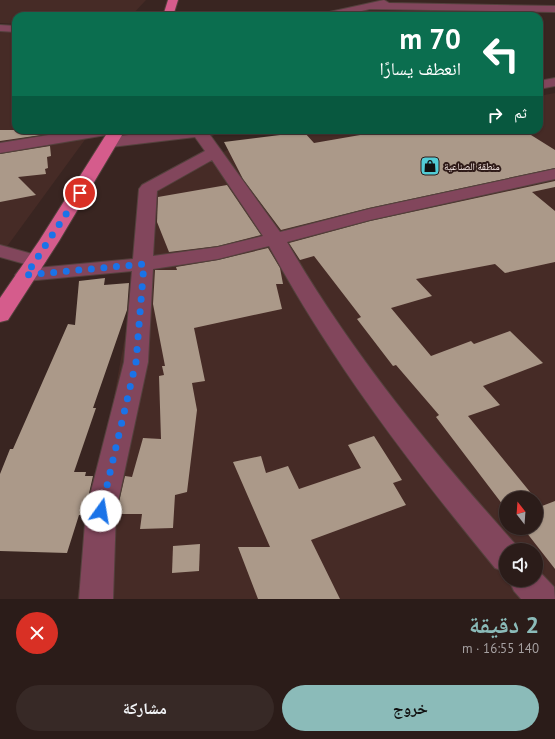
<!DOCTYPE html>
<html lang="ar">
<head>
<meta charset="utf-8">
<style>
	body { margin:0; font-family:"PT Sans","Noto Naskh Arabic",sans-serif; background:#372926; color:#f1f3f6; direction:rtl; height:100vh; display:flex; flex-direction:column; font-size:15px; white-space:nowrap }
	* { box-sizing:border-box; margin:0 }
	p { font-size:13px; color:#a6a1a2 }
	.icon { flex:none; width:22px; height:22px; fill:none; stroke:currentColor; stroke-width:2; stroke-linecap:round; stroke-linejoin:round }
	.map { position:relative; height:599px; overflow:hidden; direction:ltr }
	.side { display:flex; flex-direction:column; background:#2b1c19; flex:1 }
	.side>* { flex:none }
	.top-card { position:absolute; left:12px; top:12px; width:531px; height:122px; border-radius:12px; box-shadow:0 1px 3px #0004,0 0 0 1px #473a38; direction:rtl; background:#0b6e4f; color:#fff; overflow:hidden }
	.needle { width:26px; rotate:343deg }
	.fabs { position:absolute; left:499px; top:491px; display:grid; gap:8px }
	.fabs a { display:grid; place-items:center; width:44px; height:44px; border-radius:50%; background:#2b1c19; box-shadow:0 1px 3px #0004,0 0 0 1px #473a38; font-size:20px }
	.pin { position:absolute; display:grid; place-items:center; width:34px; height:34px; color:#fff; margin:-17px; border:2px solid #fff; border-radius:50%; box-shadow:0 1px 4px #0007 }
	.me { position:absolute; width:44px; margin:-22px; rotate:13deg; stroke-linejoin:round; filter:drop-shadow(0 0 3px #0008) }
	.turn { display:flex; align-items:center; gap:14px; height:84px; padding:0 16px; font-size:18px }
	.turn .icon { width:52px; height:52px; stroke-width:2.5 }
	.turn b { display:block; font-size:28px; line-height:34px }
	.then { display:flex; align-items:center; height:38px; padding:0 16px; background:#0003; gap:8px; font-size:15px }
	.round { display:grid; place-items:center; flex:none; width:42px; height:42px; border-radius:21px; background:#372926 }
	.head { display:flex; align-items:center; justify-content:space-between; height:68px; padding:0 16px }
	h1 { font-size:24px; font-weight:700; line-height:30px; color:#8bbbb9 }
	.action { display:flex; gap:8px; margin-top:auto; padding:8px 16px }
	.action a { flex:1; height:46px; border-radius:24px; background:#8bbbb9; color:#111; font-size:16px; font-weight:700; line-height:46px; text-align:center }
	.action a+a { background:#372926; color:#f1f3f6 }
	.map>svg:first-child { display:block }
	.built { fill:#462b26; fill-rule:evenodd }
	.building { fill:#ab9989 }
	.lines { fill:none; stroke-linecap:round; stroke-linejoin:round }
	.minor-casing { stroke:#54413d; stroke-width:2 }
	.major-casing { stroke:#54413d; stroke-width:2 }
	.minor { fill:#82465c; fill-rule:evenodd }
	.major { fill:#d55c8c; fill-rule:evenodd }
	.route { stroke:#1a73e8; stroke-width:7; stroke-dasharray:0 12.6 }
	.labels { text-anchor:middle; stroke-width:4; stroke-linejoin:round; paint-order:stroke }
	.far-poi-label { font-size:10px; fill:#f9ebe8; stroke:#2f1b18; text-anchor:start }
</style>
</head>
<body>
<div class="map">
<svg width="555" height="599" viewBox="0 0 555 599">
	<rect width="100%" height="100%" fill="#392521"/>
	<!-- built -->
	<g class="built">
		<path d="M0 0H146L131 16H16V24L0 23Z"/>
		<path d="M0 29 16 30V130H92L0 256Z"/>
		<path d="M555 93V599H77L152 189 231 148 336 130H539V96ZM506 498H536V528H506ZM506 550H536V580H506Z"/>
	</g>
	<!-- building -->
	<g class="building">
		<path d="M0 130H47L48 134 0 141Z"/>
		<path d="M389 130H523L555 150V168L369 208 281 230 243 179 224 142 304 132 314 143Z"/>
		<path d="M50 146 51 156 47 157 48 168 45 169 46 174 18 177 36 195 0 202V154Z"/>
		<path d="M555 181V187L532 192 555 211V262L505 273 495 264 416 279 432 296 391 308 431 356 471 341 474 344 510 331 543 363 483 386 500 405 468 416 535 498H506V509L436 417 439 415 396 365 393 366 357 319 361 317 314 256 300 260 289 243 370 221Z"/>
		<path d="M227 185 261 235 218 246 169 252 157 222 158 197Z"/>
		<path d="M268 248 280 268 283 284H276L282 309 194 328 205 381 192 383 197 410 187 492 175 495 173 528 140 529 142 514H117V511L125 476 132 477 143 438 161 439 159 376 164 375 162 366H165L153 304 155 270H177L176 267 218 260Z"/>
		<path d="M105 278 104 285 129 283 127 310 93 408H96L74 472H86L85 476H93L84 515H79L67 553 0 551V474L10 449H13L68 324 75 325 79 281Z"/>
		<path d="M374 436 402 480 393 483 406 505 311 540 340 599H258L238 547H270L233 462 261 456 266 473 288 466 299 489 361 468 348 445Z"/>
		<path d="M536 499 542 506 555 501V569L523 528H536Z"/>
		<path d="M200 544 199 571 172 573 173 546Z"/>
	</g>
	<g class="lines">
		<defs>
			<g id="minor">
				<path d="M384 0 389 3 555 6V12L370 9 340 16H320L325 13Z"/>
				<path d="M0 25 16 26V32L0 31Z"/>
				<path d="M555 78V86L539 89V81Z"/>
				<path d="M79 130H114L111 133 106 135 0 153V143Z"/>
				<path d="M173 130H221L218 133 210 135 280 232 369 209 555 169V179L370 220 287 242C351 353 432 451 517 546L519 550H506V572L495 568C411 466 332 362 269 246L218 259 153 269 148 362 116 511 113 599H79L86 511 124 362 132 271 26 281 19 280 15 275 19 270 26 269 133 259 139 189 142 185 205 151 195 137 111 147 105 145 103 142 105 139 111 137ZM212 160 263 236 218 247 153 256 157 191Z"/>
				<path d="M0 245 43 257 46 261 43 265 36 267 0 257Z"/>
				<path d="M536 568 554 587 555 599H521L514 591 509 580H536Z"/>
			</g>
			<g id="major">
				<path d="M168 0H178L173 16H163Z"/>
				<path d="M109 130H125L59 241 8 320 0 322V298L39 241Z"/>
			</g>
		</defs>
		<!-- minor casing -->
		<use href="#minor" class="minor-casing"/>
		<!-- major casing -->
		<use href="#major" class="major-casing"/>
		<!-- minor -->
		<use href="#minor" class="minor"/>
		<!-- major -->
		<use href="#major" class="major"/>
	</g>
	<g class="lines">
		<!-- route -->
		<path class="route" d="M80 193 26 275 144 264 136 362 101 511"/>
	</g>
	<!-- icons -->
	<defs>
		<symbol id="shop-square" viewBox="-11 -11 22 22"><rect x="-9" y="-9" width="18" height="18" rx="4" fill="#52ccd6" stroke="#2f1b18"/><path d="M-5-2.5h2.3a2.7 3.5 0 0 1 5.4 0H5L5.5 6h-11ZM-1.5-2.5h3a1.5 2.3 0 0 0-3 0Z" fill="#111"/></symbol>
	</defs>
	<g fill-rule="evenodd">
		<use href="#shop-square" x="419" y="155" width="22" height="22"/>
	</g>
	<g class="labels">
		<!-- far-poi labels -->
		<g class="far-poi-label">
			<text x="444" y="170">منطقة الصناعية</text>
		</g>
	</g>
</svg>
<div class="fabs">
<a><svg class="needle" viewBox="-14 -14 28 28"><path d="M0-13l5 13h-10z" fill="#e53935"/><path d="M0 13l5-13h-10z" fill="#a6a1a2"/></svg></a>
<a><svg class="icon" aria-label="sound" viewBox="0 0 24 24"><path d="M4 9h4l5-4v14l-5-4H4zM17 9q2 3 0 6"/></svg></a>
</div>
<div class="pin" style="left:80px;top:193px;background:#d93025"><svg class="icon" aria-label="arrive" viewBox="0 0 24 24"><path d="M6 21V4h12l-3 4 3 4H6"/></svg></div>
<svg class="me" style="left:101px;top:511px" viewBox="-20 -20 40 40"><circle r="19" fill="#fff"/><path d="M0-13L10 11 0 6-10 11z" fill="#1a73e8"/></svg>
<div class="top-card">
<div class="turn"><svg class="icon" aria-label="left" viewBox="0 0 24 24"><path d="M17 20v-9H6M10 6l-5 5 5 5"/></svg><div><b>70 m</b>انعطف يسارًا</div></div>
<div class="then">ثم<svg class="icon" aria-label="right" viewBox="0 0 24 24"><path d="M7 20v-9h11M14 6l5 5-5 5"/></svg></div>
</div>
</div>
<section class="side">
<div class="head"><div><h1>2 دقيقة</h1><p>140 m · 16:55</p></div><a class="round" style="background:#d93025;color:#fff"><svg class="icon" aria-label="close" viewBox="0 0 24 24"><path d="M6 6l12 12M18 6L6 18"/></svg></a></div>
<div class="action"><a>خروج</a><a>مشاركة</a></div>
</section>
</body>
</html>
